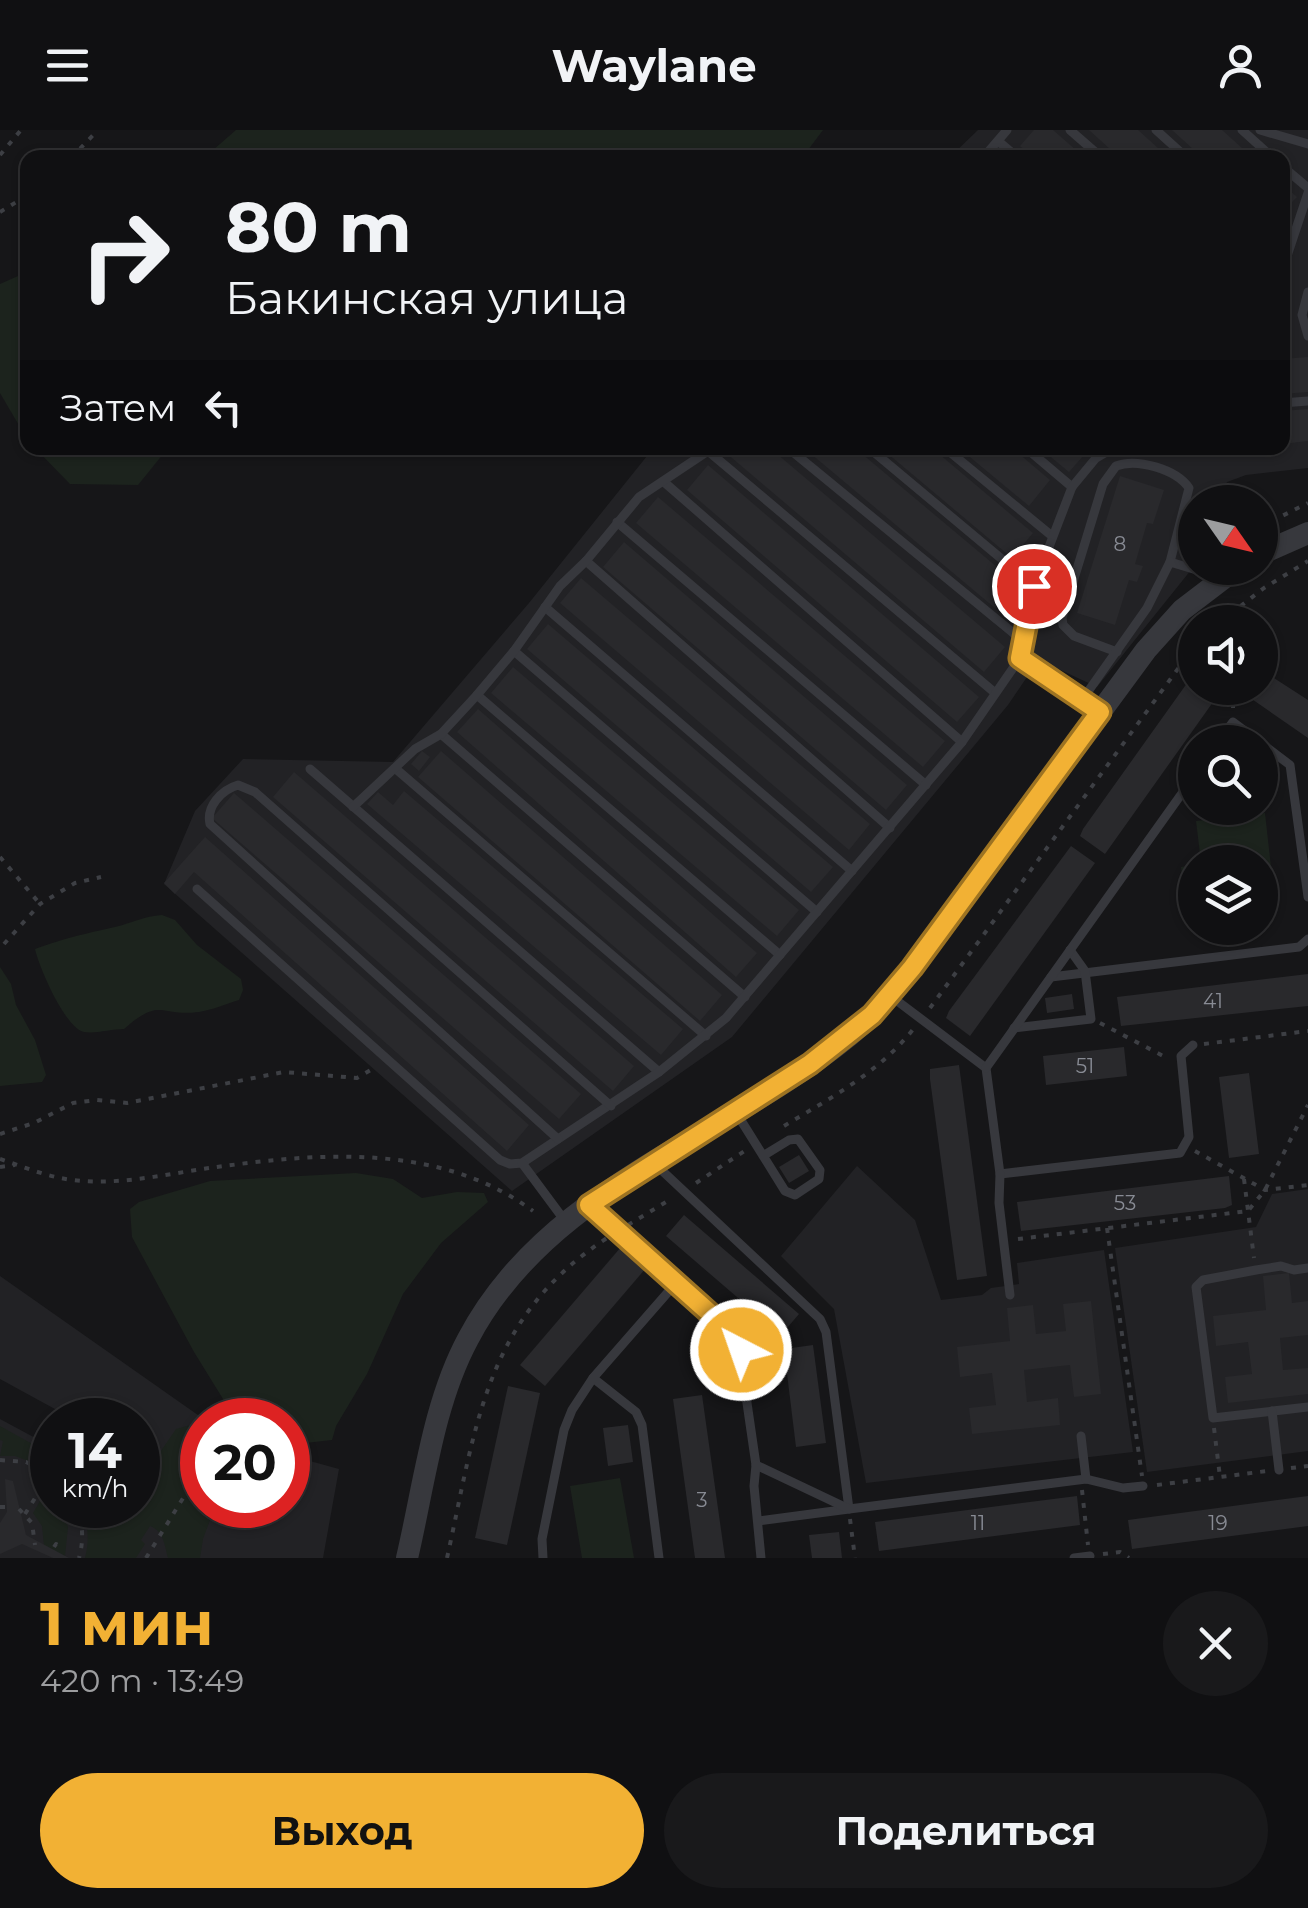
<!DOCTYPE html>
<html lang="ru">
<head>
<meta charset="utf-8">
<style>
	body { margin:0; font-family:Montserrat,sans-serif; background:#19191b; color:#f1f3f6; height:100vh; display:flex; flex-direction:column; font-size:38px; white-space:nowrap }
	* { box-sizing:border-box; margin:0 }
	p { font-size:32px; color:#9c9d9f }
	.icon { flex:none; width:55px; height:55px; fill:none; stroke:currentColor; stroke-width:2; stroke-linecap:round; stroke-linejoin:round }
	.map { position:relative; height:1428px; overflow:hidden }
	.sheet { display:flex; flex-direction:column; background:#101012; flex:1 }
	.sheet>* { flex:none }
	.guide { position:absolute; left:20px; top:20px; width:1270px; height:305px; border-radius:20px; box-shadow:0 2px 8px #0004,0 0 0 2px #303032; background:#101012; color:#f1f3f6; overflow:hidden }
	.needle { width:65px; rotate:124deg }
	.controls { position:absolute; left:1178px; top:355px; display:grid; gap:20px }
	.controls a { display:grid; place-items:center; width:100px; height:100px; border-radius:50%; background:#101012; box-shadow:0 2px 8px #0004,0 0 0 2px #303032; font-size:50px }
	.speed { position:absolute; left:30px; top:1268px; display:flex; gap:20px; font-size:50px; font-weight:700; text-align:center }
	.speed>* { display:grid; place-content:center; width:130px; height:130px; border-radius:50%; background:#101012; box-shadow:0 2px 8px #0004,0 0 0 2px #303032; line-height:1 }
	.speed small { font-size:25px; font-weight:400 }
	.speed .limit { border:15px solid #d22; background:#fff; color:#111 }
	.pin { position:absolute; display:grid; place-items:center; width:85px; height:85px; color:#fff; margin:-42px; border:5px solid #fff; border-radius:50%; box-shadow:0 2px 10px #0007 }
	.me { position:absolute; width:110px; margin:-55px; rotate:319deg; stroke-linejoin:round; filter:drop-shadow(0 0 8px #0008) }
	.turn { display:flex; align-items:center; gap:35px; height:210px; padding:0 40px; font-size:45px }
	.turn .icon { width:130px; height:130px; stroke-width:2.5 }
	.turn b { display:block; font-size:70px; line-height:85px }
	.then { display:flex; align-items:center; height:95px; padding:0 40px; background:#0003; gap:20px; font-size:38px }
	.round { display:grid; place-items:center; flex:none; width:105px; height:105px; border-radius:52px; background:#19191b }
	.summary { display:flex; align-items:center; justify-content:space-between; height:170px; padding:0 40px }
	h1 { font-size:60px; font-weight:700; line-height:75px; color:#f2b134 }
	.button { display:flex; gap:20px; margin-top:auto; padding:20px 40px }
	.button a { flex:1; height:115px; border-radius:60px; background:#f2b134; color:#111; font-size:40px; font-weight:700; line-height:115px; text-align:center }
	.button a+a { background:#19191b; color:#f1f3f6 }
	header { display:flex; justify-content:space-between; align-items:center; height:130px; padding:0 40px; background:#101012; font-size:45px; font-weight:700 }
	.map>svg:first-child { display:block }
	.built { fill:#222225 }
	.green { fill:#1c231d }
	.building { fill:#29292c }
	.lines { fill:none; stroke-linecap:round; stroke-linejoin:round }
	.path { stroke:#3d3f44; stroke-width:4; stroke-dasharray:5 8; stroke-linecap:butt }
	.service { stroke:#37383d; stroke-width:9 }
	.tertiary { stroke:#37383d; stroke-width:22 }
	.route-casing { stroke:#9d7322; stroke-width:25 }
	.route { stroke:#f2b134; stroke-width:18 }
	.labels { text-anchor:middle; stroke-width:10; stroke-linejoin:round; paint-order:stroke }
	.number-label { font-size:20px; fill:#888b94 }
</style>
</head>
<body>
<header><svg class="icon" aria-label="menu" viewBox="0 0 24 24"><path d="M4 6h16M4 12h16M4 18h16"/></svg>Waylane<svg class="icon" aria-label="person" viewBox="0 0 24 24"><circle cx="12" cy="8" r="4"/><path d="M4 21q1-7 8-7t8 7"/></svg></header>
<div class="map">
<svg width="1308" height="1428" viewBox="0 0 1308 1428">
	<rect width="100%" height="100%" fill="#161618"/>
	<!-- built -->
	<g class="built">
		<path d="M978 0H1308V338L1246 345 1227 352 1220 372H1195V435L1097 557 1035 528 1027 547 1008 575 732 907 512 1061 164 754 195 681 243 629 393 632 529 473 647 326 659 318H1282V28L950 27Z"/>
		<path d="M857 1036 915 1090 941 1170 982 1165 991 1158 1019 1154 1017 1133 1104 1120 1133 1322 866 1353 834 1179 781 1126Z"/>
		<path d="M1308 1059V1321L1147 1342 1115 1118 1256 1097 1272 1064Z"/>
		<path d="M0 1146 205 1290 202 1375H288V1325L339 1339 323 1428H0V1289L52 1317V1375H138V1290H75L0 1249Z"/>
	</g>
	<!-- green -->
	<g class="green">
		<path d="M236 0H823L802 28 205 27Z"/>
		<path d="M27 142V309L0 263V154Z"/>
		<path d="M35 318H168L138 355 70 354Z"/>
		<path d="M1265 683 1275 773 1260 775V732H1201L1196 691Z"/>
		<path d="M1195 735V782L1186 783 1181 737Z"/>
		<path d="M162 785 175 790 197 815 241 849 243 860 239 870C226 874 212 880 199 882 160 887 161 866 124 899 112 899 95 904 84 902 65 898 39 837 35 819 65 808 84 804 115 797 132 793 144 786 162 785Z"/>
		<path d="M0 837 11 854 16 875 35 910 46 945 42 952 0 956Z"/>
		<path d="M356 1043 393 1049 422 1068 457 1062 484 1063 488 1072 441 1113 403 1164 367 1244 336 1296 332 1310 288 1315V1290H236L194 1222 132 1107 130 1079 139 1072 210 1051Z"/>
		<path d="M191 1295 202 1299C203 1326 194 1330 186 1355 193 1365 200 1373 210 1377L213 1382 203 1409 200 1428H168C164 1412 163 1401 150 1396L141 1410 145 1414 136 1428H85C90 1409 88 1393 80 1375H138V1326L152 1334 176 1299Z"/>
		<path d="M0 1296 43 1320 34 1333 15 1326H0L3 1311 0 1310Z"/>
		<path d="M620 1348 634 1428H582L570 1356Z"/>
		<path d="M46 1361 52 1368V1375H58L68 1397 65 1426 44 1416 42 1396 33 1383Z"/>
	</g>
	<!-- building -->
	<g class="building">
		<path d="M1034 0H1053L1085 28H1033L1020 16Z"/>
		<path d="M1089 0H1138L1169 28H1120Z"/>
		<path d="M1172 0H1222L1253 28H1203Z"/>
		<path d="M1282 54 1297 67 1282 82Z"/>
		<path d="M1308 227V262L1282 264V229Z"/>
		<path d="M1308 279V311L1282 314V281Z"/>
		<path d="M729 318H770L1005 517 984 542 725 322Z"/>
		<path d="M804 318H855L1016 453 995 478Z"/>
		<path d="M881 318H932L1033 403 1012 428Z"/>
		<path d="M959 318H1012L1050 350 1029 376Z"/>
		<path d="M1040 318H1090L1069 342Z"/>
		<path d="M708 335 979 567 957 592 687 360Z"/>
		<path d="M1120 346 1164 360 1153 394 1147 393 1135 434 1143 436 1137 452 1129 450 1115 495 1077 483Z"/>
		<path d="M658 367 945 611 923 637 636 393Z"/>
		<path d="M624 412 907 655 886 680 603 437Z"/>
		<path d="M581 448 870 694 849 720 560 473Z"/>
		<path d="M548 494 833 737 811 762 527 519Z"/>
		<path d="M513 537 799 780 777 806 491 563Z"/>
		<path d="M1263 541 1308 570V608L1246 565 1252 558H1260Z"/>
		<path d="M1195 542V558H1223L1105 724 1080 706 1083 699Z"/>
		<path d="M478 579 757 823 736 847 457 602Z"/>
		<path d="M422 621 430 627 419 641 411 634Z"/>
		<path d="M441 621 722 865 700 891 418 647Z"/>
		<path d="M294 642 634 936 613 961 273 667Z"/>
		<path d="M404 661 683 899 661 925 367 674 378 662 393 675Z"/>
		<path d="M234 663 581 964 559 989 212 688Z"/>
		<path d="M205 707 529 995 507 1021 194 742 175 764 164 753Z"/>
		<path d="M1071 716 1095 733 970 906 946 888 949 881Z"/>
		<path d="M1308 844V876L1121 896 1117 867Z"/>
		<path d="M1072 864 1074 879 1047 883 1045 868Z"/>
		<path d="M1124 917 1127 946 1046 955 1043 926Z"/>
		<path d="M959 935 987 1146 957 1150 930 949V939Z"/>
		<path d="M1249 943 1259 1024 1229 1028 1219 947Z"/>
		<path d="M799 1025 809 1041 789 1053 779 1037Z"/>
		<path d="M1229 1046 1232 1075 1225 1078 1021 1101 1017 1072Z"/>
		<path d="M684 1085 799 1184 781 1205 666 1106Z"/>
		<path d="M621 1117 646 1138 545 1256 520 1235Z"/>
		<path d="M1289 1143 1292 1173 1308 1171V1205L1280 1208 1283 1240 1308 1238V1264L1228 1273 1225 1247 1252 1244 1248 1212 1216 1216 1213 1186 1266 1180 1263 1146Z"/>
		<path d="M1091 1171 1101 1264 1074 1267 1070 1235 1024 1240 1027 1272 1058 1268 1060 1295 972 1304 969 1278 996 1275 992 1243 960 1247 957 1217 1010 1211 1007 1178 1033 1175 1036 1204 1066 1201 1063 1174Z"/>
		<path d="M813 1215 826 1313 796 1317 784 1219Z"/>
		<path d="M508 1256 540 1263 507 1415 475 1408Z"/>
		<path d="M702 1265 725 1428H695L673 1269Z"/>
		<path d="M628 1295 633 1332 608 1336 603 1298Z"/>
		<path d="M5 1349 13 1351 26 1405 69 1428H53L22 1414 0 1424V1393L7 1382Z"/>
		<path d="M1077 1366 1080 1395 879 1421 875 1392Z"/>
		<path d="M1308 1366V1396L1132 1419 1128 1390Z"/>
		<path d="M839 1402 842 1428H812L809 1405Z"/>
	</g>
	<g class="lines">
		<!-- path -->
		<g class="path">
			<path d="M0 25 21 0"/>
			<path d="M71 28 98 0"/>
			<path d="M0 82 28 65"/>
			<path d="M1260 397 1308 373"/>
			<path d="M1220 492 1264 458 1308 431"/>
			<path d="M1236 492V478"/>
			<path d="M1233 578 1234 558"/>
			<path d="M0 727 40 774"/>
			<path d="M4 814 40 774 75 753 101 747"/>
			<path d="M930 878 1180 536 1195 519"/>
			<path d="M1100 893 1167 928"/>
			<path d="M1204 914 1308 901"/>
			<path d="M784 996C832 967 880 942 915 897"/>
			<path d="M0 1004 34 993 73 973 97 970 127 973 284 942 357 948 376 937"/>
			<path d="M1195 1021 1265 1060 1308 1055"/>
			<path d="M0 1029C24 1037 47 1047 73 1050 121 1056 170 1043 217 1037 324 1022 442 1014 533 1081"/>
			<path d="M0 1037 15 1035"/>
			<path d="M1244 1049 1254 1128"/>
			<path d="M696 1053 746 1020"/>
			<path d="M628 1095 671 1069"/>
			<path d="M1107 1098 1142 1346"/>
			<path d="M1018 1109 1248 1081 1265 1060 1308 975"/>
			<path d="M1214 1298 1220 1347"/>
			<path d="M0 1330 26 1332 52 1344"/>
			<path d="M1291 1338 1308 1336"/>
			<path d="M1157 1355 1267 1341"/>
			<path d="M1082 1360 1088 1415"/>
			<path d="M76 1375C83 1393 84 1410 79 1428"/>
			<path d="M0 1377H6"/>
			<path d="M19 1379 32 1393 35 1415"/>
			<path d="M25 1384 51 1343"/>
			<path d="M850 1389 855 1428"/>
			<path d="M54 1417 56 1414 62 1418"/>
			<path d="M1103 1424 1120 1422 1129 1428"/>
			<path d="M146 1428 193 1352"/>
			<path d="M447 1428C476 1298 484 1188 607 1108"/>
		</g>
		<!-- service -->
		<g class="service">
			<path d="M1070 0 1102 28"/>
			<path d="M1156 0 1187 28"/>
			<path d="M1242 0 1273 28"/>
			<path d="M1260 0 1308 14"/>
			<path d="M998 11 1018 28"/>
			<path d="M983 28 1007 0"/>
			<path d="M1282 36 1308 58"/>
			<path d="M1282 141 1308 63"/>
			<path d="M1308 162 1302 185 1308 206"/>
			<path d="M1282 273 1308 271"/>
			<path d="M788 318 1023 511"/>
			<path d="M869 318 1034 456"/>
			<path d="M945 318 1052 406"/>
			<path d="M1026 318 1072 357"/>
			<path d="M1201 320 1204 318"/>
			<path d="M664 352 962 612"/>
			<path d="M617 392 926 655"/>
			<path d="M586 431 890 698"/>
			<path d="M545 477 852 741"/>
			<path d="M514 521 817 782"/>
			<path d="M1117 522 1074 506 1063 495 1062 488 1103 354 1116 336C1137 328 1176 339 1189 358L1170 432"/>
			<path d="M1020 528 1100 582"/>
			<path d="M477 565 780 825"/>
			<path d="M1082 570 1147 478 1170 432 1220 447"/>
			<path d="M441 604 745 867"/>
			<path d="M1218 612 1233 592 1290 635 1308 767"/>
			<path d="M310 639 659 942"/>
			<path d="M396 639 706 906"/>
			<path d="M353 677 415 619 441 604 477 565 514 521 560 456 586 431 639 367 708 321 994 562"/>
			<path d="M197 759 500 1030 510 1034 522 1033 659 942 726 888 962 612 1020 528 1034 456 1072 357 1096 328 1113 318"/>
			<path d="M1051 847 1299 817 1308 809"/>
			<path d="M892 867 986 938 1000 1044 1180 1023 1189 1007 1181 926 1193 915"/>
			<path d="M1014 898 1091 889 1085 841 1070 820"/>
			<path d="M986 938 1195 645"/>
			<path d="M737 984 785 1061 795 1065 819 1049 820 1040 798 1009 789 1010 763 1026"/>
			<path d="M558 1009 210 694C206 677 221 660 238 655L255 662 611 976"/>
			<path d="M522 1033 565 1091"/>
			<path d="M656 1035 820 1189 826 1202 849 1379 758 1391"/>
			<path d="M1000 1044 999 1073 1010 1165"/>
			<path d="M591 1077 738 1211 756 1335 849 1379 1086 1349 1123 1358 1143 1356"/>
			<path d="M1308 1138 1294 1140 1281 1136 1256 1140 1203 1150 1196 1157 1213 1288 1308 1277"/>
			<path d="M593 1248 636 1282 642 1295 659 1428"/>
			<path d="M1272 1281 1279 1340"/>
			<path d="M1081 1306 1086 1349"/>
			<path d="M756 1335 754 1356 761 1428"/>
			<path d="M543 1428 542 1409 564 1300 572 1280 593 1248 676 1153"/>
			<path d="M1074 1428 1090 1426"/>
		</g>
		<!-- tertiary -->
		<g class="tertiary">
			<path d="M1260 424 1308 403"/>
			<path d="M407 1428C424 1356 433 1274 468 1209 547 1058 725 1008 850 905 874 885 893 862 912 838L1146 520 1182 480 1237 438"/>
		</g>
	</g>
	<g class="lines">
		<defs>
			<path id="route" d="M741 1220 733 1204 589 1075 810 934 872 885 912 838 1100 582 1020 528 1034 456"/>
		</defs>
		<!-- route casing -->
		<use href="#route" class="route-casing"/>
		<!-- route -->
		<use href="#route" class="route"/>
	</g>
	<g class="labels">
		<!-- number labels -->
		<g class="number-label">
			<text x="1120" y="421">8</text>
			<text x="1213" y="878">41</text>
			<text x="1085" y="943">51</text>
			<text x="1125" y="1080">53</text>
			<text x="702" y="1377">3</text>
			<text x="978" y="1400">11</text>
			<text x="1218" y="1400">19</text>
		</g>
	</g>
</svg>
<div class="controls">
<a><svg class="needle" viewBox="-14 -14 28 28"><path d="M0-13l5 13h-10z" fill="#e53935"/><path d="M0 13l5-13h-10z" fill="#9c9d9f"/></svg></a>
<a><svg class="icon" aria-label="sound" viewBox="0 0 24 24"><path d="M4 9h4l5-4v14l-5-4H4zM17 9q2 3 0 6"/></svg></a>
<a><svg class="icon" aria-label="search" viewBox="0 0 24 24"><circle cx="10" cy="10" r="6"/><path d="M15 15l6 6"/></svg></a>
<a><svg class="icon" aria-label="layers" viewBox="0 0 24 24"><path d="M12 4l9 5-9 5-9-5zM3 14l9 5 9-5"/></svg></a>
</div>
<div class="speed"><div>14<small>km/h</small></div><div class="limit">20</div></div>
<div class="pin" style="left:1034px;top:456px;background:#d93025"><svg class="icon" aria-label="arrive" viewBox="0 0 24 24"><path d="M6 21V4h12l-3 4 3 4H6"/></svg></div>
<svg class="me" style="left:741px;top:1220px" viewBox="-20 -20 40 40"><circle r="17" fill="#f2b134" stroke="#fff" stroke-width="3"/><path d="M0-11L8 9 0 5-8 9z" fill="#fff"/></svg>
<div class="guide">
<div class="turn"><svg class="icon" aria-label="right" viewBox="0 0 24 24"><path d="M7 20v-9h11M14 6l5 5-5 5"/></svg><div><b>80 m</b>Бакинская улица</div></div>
<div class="then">Затем<svg class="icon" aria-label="left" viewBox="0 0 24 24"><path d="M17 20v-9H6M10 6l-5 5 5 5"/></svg></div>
</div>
</div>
<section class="sheet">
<div class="summary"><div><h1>1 мин</h1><p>420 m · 13:49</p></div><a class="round"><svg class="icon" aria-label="close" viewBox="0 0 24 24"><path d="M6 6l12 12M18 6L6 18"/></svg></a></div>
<div class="button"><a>Выход</a><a>Поделиться</a></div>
</section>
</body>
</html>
